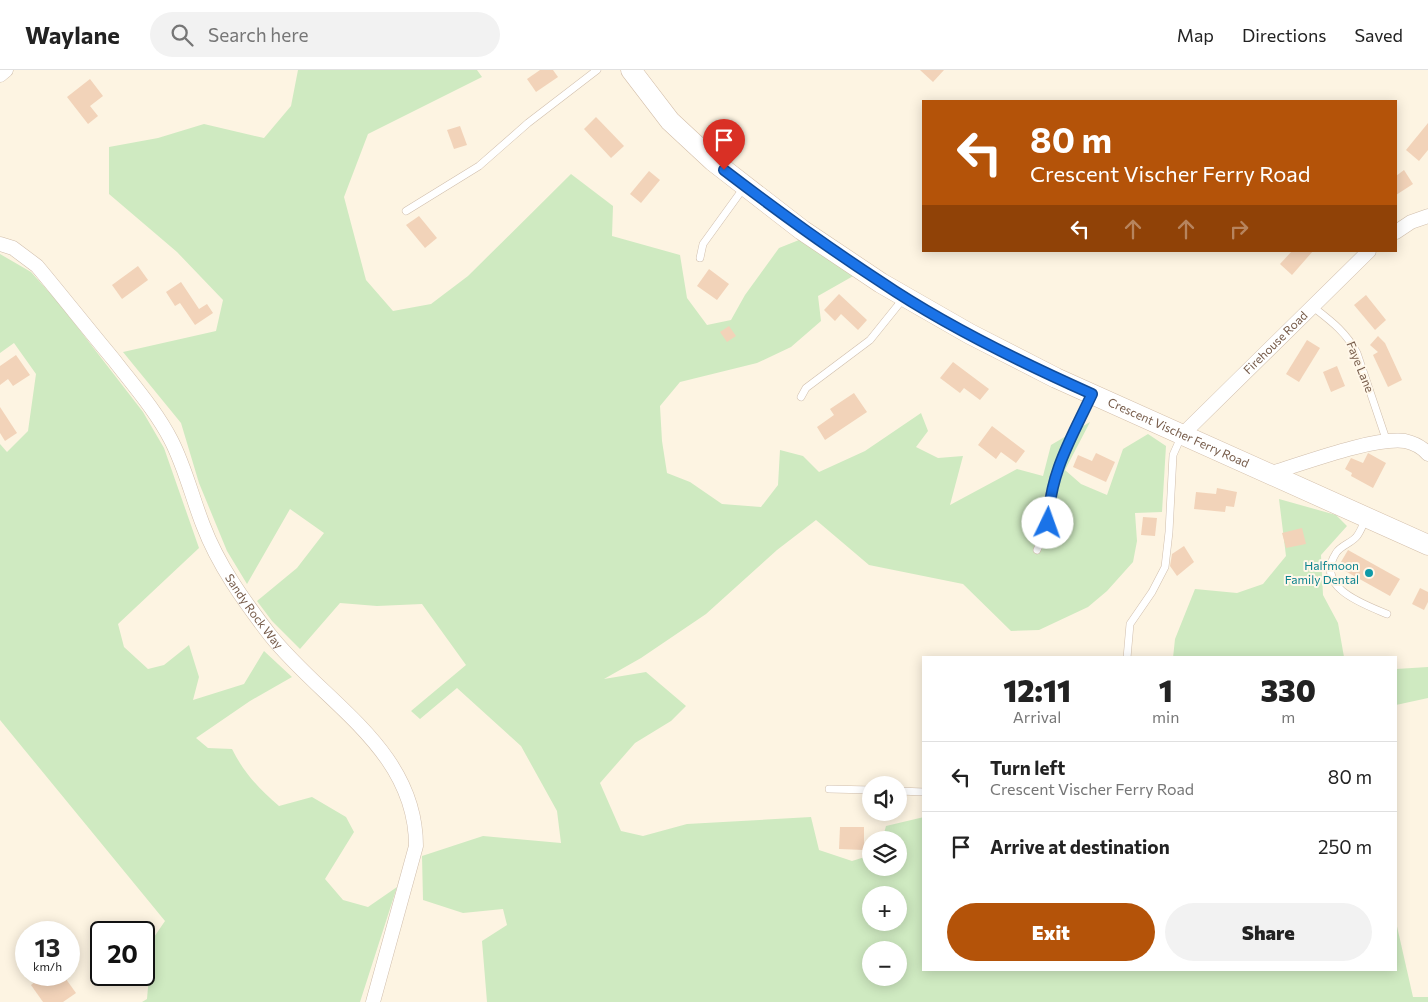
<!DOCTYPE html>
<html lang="en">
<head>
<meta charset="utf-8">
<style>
	body { margin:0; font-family:Commissioner,sans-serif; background:#f2f2f2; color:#222; height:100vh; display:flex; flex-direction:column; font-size:19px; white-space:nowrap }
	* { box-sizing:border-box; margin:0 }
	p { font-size:16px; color:#767676 }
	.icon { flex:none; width:28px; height:28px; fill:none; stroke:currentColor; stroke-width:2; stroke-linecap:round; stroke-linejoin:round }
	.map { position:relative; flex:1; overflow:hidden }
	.panel { position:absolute; left:922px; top:586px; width:475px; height:315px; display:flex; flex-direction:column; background:#fff; border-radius:0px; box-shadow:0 2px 12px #0003 }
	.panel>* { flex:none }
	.guide { position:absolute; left:922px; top:30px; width:475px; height:152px; border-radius:0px; box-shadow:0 2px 12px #0003; background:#b45309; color:#fff; overflow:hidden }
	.fabs { position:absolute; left:862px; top:706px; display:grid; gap:10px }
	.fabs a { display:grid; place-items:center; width:45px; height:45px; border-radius:50%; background:#fff; box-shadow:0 2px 12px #0003; font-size:25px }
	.speed { position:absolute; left:15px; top:851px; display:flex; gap:10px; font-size:25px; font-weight:700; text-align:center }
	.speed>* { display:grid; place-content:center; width:65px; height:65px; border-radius:50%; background:#fff; box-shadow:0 2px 12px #0003; line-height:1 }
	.speed small { font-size:12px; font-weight:400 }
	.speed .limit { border:2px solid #111; border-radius:8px; background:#fff; color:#111 }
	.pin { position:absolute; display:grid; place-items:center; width:42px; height:42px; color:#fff; margin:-51px -21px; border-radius:50% 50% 50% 0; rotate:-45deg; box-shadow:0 0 5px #0007 }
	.pin .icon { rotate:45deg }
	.me { position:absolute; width:55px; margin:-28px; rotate:3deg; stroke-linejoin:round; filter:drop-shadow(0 0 4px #0008) }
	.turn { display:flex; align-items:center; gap:18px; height:105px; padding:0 25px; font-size:22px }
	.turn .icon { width:65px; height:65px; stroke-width:2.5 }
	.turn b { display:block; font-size:35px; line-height:42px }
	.lanes { display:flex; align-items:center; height:48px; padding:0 25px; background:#0003; justify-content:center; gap:25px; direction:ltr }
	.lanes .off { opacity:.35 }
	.eta { display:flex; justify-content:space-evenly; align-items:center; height:85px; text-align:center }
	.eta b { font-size:30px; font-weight:800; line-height:35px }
	.primary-button { display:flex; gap:10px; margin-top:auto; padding:10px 25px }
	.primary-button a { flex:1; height:58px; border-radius:30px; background:#b45309; color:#fff; font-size:20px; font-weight:800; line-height:58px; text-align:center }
	.primary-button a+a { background:#f2f2f2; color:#222 }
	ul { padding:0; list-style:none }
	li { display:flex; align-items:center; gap:15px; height:70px; padding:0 25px; border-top:1px solid #e0e0e0 }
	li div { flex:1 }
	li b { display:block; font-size:19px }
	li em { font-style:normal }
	header { display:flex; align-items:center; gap:30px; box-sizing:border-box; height:70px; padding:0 25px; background:#fff; border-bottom:1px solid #e0e0e0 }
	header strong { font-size:24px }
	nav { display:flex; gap:28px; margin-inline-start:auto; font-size:18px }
	.search { width:350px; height:45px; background:#f2f2f2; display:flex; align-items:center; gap:12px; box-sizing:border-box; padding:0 18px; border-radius:28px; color:#767676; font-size:19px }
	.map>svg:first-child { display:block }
	.green { fill:#cfeac1; fill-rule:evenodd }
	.building { fill:#f2d3b9 }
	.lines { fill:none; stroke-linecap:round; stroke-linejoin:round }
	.service-casing { stroke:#d0beac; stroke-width:8 }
	.minor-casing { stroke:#d0beac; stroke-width:15 }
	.secondary-casing { stroke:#d3bea9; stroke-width:21 }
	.service { stroke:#fff; stroke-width:7 }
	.minor { stroke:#fff; stroke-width:14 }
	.secondary { stroke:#fff; stroke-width:20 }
	.route-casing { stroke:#114b97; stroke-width:12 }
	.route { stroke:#1a73e8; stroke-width:9 }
	.culture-dot { fill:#0f9aa8; stroke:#fff7e9; stroke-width:2 }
	.labels { text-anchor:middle; stroke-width:4; stroke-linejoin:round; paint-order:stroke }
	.street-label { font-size:12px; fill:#755a48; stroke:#fff7e9 }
	.culture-label { font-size:12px; fill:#0d838f; stroke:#fff7e9; text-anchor:end }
</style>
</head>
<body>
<header>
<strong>Waylane</strong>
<div class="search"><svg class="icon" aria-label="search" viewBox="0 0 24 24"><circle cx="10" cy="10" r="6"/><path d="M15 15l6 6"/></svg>Search here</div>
<nav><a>Map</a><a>Directions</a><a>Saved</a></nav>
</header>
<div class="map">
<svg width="1428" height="932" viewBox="0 0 1428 932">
	<rect width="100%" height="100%" fill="#fdf4e2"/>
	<!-- green -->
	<g class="green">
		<path d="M298 0H477L482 7 368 64 344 127 366 210 393 241 431 234 468 206 571 104 613 136 612 166 680 185 687 228 707 255 731 250 745 225 779 178 804 168 855 205 818 226 821 251 791 277 757 293 680 312 660 336 662 371 667 403 690 412 722 434 761 437 778 415 780 380 803 386 819 402 865 381 921 343 928 361 916 377 938 388 963 386 950 435 1017 399 1043 406 1051 375 1090 352 1065 400 1081 414 1107 425 1123 379 1148 364 1166 376 1162 442 1135 443 1137 471 1133 492 1107 521 1088 537 1039 560 1011 561 963 514 869 495 816 450 777 480 706 544 641 588 604 609 646 602 686 636 671 651 635 673 600 713 621 761 643 766 687 754 811 747 819 780 852 791 871 785V798H899V770H882L886 756 924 747V900H1396V852L1413 927H1428V932H487L482 871 507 855 503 839 463 843 423 830 422 786 483 766 561 773 557 741 521 676 457 618 420 649 411 641 466 595 422 534 377 536 340 533 300 579 272 551 257 531 297 498 324 463 290 439 247 514 227 481 199 413 181 353 123 282 216 261 223 230 177 182 109 124V77L158 68 204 54 264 68 291 36ZM871 825H899V852H871ZM871 880H899V908H871Z"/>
		<path d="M0 184 31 202 58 232 143 342 164 378 199 478 118 554 124 577 148 599 164 595 189 575 199 607 193 630 244 614 264 581 292 607 250 631 196 668 208 678 232 679C244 703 259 719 279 736L312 727 346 747 354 762 325 809 343 830 368 837 397 817 360 932H142L147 929 152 870 165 851 0 650V374L7 382 28 361 36 304 14 273 0 283Z"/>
		<path d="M1279 429 1336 445 1347 456 1321 485 1323 525 1338 553 1344 587 1173 588 1175 569 1195 519 1237 523 1263 514 1286 486Z"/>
		<path d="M1428 597V628L1396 635V599Z"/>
	</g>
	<!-- building -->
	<g class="building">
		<path d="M540 0H553L558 7 536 22 527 9Z"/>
		<path d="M920 0H944L933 12Z"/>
		<path d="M90 9 103 26 90 36 98 46 88 54 67 27Z"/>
		<path d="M596 47 624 76 611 88 584 59Z"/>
		<path d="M1428 53V80L1419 91 1406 80Z"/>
		<path d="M460 56 467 75 454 79 447 60Z"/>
		<path d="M1404 100 1413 114 1396 125V106Z"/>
		<path d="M649 101 660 110 641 133 630 124Z"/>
		<path d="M419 146 437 168 425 178 406 155Z"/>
		<path d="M1292 181H1313L1292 205 1280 194Z"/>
		<path d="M138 196 148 210 122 229 112 215Z"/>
		<path d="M709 199 729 214 717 230 697 216Z"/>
		<path d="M181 212 199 239 207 234 213 243 195 255 180 233 175 236 166 222Z"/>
		<path d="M839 224 867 250 858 260 841 244 835 251 824 240Z"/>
		<path d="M1366 225 1386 250 1375 260 1354 235Z"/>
		<path d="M729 256 736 266 727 272 720 262Z"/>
		<path d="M1378 266 1385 273 1402 310 1388 317 1373 285 1378 282 1370 275Z"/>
		<path d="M1307 270 1320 278 1299 312 1286 304Z"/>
		<path d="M16 285 30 305 13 316 8 309 0 315V296Z"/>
		<path d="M953 292 989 319 980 330 964 318 960 323 940 308Z"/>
		<path d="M1337 296 1345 316 1331 322 1323 302Z"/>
		<path d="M854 323 867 342 825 370 817 357 834 345 830 339Z"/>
		<path d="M0 337 17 363 5 371 0 363Z"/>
		<path d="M992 356 1025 381 1016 393 1001 382 996 389 978 375Z"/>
		<path d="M1096 383 1115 392 1106 412 1073 397 1078 385 1092 391Z"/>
		<path d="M1368 383 1386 393 1373 418 1351 406 1352 403 1345 399 1351 388 1363 393Z"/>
		<path d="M1217 418 1237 422 1234 437 1226 436 1225 442 1194 439 1196 422 1216 424Z"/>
		<path d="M1143 447 1157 448 1155 466 1141 465Z"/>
		<path d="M1030 448 1041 455 1036 469 1023 461Z"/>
		<path d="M1302 458 1306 474 1286 478 1282 463Z"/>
		<path d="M1184 476 1194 492 1177 506 1170 496 1172 484Z"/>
		<path d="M1348 480 1400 509 1390 526 1338 497Z"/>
		<path d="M1420 518 1428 522V532L1424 540 1412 534Z"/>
		<path d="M840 757H864V780L839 779Z"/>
		<path d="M44 905H63L76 923 63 932H43L31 915Z"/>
	</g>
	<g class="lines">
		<defs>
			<g id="service">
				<path d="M406 141 479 96 528 53 597 0"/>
				<path d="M700 188 703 174 745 116"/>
				<path d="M1313 237C1331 251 1346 262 1357 283L1387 372"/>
				<path d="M801 327 806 318 870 270 903 229"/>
				<path d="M1366 448C1363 454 1361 461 1357 466 1352 473 1341 475 1336 483 1314 517 1363 534 1387 544"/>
				<path d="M1037 480 1046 460 1049 426 1054 406 1091 327"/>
				<path d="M1127 588 1130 554 1152 522 1165 497 1169 462 1173 385 1181 367"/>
				<path d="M829 719 871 720"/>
				<path d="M899 721 924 722"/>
			</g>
			<g id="minor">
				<path d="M0 5 6 0"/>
				<path d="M1396 162 1411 152 1428 146"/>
				<path id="s1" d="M0 174 13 178 37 196C63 227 88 259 114 290 134 316 156 341 171 370 185 397 192 427 203 455 218 495 244 531 270 565 324 633 416 679 416 776L373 932"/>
				<path id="s2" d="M1183 364 1369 181"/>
				<path d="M1268 404C1302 394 1372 367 1405 371 1414 373 1422 377 1428 384"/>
			</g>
			<g id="secondary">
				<path id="s3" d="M631 0 670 51 713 91 802 160 881 213 970 264 1056 308 1428 475"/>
			</g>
		</defs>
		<!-- service casing -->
		<use href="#service" class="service-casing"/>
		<!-- minor casing -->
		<use href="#minor" class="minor-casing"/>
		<!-- secondary casing -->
		<use href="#secondary" class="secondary-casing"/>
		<!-- service -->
		<use href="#service" class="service"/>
		<!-- minor -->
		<use href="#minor" class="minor"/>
		<!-- secondary -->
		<use href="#secondary" class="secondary"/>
	</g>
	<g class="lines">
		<defs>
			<path id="route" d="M724 100C775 139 827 177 881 212 946 256 1020 292 1092 324 1071 369 1050 402 1048 453"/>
		</defs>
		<!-- route casing -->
		<use href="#route" class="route-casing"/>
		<!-- route -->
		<use href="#route" class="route"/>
	</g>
	<!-- markers -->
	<circle class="culture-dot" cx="1369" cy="503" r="5"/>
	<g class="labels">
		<!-- street labels -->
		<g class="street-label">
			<text dy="4" stroke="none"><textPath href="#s2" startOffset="130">Firehouse Road</textPath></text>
			<text transform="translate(1360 297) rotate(68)" y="4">Faye Lane</text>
			<text dy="4" stroke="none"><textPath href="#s3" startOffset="664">Crescent Vischer Ferry Road</textPath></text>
			<text dy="4" stroke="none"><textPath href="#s1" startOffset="455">Sandy Rock Way</textPath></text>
		</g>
		<!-- culture labels -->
		<g class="culture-label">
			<text x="1359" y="500">Halfmoon<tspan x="1359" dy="14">Family Dental</tspan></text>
		</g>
	</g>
</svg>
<div class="fabs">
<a><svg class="icon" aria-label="sound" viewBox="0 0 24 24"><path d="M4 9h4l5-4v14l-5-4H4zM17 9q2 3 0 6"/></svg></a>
<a><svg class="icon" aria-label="layers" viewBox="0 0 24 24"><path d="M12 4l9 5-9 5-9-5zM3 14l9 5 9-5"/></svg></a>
<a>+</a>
<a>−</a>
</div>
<div class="speed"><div>13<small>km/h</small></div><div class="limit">20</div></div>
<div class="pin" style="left:724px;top:100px;background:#d93025"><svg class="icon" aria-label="arrive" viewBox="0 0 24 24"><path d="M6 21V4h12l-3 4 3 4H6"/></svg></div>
<svg class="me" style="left:1048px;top:453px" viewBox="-20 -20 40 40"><circle r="19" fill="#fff"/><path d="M0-13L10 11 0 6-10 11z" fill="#1a73e8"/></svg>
<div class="guide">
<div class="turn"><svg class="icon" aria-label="left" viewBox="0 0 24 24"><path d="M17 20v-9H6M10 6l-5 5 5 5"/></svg><div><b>80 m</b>Crescent Vischer Ferry Road</div></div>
<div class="lanes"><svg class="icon" aria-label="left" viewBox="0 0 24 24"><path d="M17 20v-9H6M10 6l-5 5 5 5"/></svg><svg class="icon off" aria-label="ahead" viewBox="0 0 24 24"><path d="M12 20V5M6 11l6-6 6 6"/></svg><svg class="icon off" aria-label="ahead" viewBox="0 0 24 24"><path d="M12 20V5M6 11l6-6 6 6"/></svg><svg class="icon off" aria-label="right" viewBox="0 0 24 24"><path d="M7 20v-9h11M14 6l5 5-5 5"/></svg></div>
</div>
<section class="panel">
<div class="eta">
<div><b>12:11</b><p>Arrival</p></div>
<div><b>1</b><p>min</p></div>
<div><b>330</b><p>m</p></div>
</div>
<ul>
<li><svg class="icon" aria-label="left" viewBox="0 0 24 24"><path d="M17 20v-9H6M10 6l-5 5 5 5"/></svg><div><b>Turn left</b><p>Crescent Vischer Ferry Road</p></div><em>80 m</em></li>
<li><svg class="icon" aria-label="arrive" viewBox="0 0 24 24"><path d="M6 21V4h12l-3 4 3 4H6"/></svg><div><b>Arrive at destination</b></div><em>250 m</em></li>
</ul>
<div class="primary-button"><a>Exit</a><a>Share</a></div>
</section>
</div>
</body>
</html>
